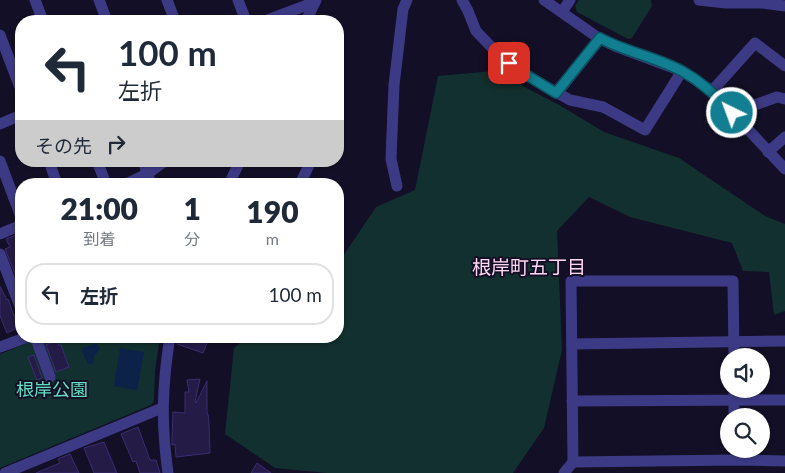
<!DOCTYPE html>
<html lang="ja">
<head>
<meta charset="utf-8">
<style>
	body { margin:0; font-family:Lato,"Noto Sans JP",sans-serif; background:#f2f2f3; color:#1f2937; height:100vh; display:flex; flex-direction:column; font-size:19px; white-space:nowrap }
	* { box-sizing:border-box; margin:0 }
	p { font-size:16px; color:#747a83 }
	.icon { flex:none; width:28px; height:28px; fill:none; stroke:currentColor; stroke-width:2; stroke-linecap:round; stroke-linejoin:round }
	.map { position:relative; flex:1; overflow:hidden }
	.details { position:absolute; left:15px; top:178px; width:329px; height:165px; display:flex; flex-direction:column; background:#fff; border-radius:20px; box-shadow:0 1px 4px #0004 }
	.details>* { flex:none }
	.guide { position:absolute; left:15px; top:15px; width:329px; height:152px; border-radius:20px; box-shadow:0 1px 4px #0004; background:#fff; color:#1f2937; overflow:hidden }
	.buttons { position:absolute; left:720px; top:348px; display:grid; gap:10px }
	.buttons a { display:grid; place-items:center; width:50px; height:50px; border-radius:50%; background:#fff; box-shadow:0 1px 4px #0004; font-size:25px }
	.pin { position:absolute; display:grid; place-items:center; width:42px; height:42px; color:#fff; margin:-21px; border-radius:10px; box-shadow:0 2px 8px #0006 }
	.me { position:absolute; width:55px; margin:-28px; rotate:318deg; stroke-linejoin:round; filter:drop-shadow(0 0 4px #0008) }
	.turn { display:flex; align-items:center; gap:18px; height:105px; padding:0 20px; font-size:22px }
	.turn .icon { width:65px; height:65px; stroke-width:2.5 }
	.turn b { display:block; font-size:35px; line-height:42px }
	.then { display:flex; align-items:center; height:48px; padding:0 20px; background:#0003; gap:10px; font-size:19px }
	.eta { display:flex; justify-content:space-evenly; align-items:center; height:85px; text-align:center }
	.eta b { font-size:30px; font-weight:800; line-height:35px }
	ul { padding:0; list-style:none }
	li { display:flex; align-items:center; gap:15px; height:62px; margin:0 10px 8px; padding:0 10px; border:2px solid #e0e1e3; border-radius:20px }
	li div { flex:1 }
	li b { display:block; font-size:19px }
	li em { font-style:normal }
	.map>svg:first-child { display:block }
	.green { fill:#12302f }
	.water { fill:#0c2248 }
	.building { fill:#241b47; stroke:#3b2d73 }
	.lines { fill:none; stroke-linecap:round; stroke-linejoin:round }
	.minor { stroke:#3d3a85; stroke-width:11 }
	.route-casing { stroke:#0b525e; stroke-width:12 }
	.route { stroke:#117e91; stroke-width:9 }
	.labels { text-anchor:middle; stroke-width:4; stroke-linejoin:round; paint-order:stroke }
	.park-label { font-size:18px; fill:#5fe0c0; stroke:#130f26 }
	.neighbourhood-label { font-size:19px; fill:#ffd6f0; stroke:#130f26 }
</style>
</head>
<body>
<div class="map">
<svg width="785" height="473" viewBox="0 0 785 473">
	<rect width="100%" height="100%" fill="#130f26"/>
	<!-- green -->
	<g class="green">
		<path d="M579 0H651L652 6 632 38 628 39 577 12 575 6Z"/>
		<path d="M494 71 561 106 604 132 679 158 765 216 785 224V311L774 315 769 272 743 271 732 243 630 217 589 197 557 231 562 350 544 428 513 473H327L275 468 225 434 234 348 248 336H338V262L341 259 376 207 415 190 438 76Z"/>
		<path d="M45 336H160L155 371 154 401 151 405 0 468V354Z"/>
	</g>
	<!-- water -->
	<g class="water">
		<path d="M95 344H97L100 349 94 356 93 364H88L82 351 83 348Z"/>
		<path d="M120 348 144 352 137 390 114 386Z"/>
	</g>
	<!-- building -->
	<g class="building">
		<path d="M21 233V289L5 249 10 247 6 239Z"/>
		<path d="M0 286 7 300 8 299 14 316H20L21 319V326L7 333 0 316Z"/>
		<path d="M180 336H188L207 343 203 353 177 344Z"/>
		<path d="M57 340 59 346 61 345 69 367 56 372 46 345Z"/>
		<path d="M34 355 42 378 37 380 28 357Z"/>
		<path d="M200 379 195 402 196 403 207 381V414H208L209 424 210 453 176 457 175 444 172 445V437L173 412 185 413V392H189L187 380Z"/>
		<path d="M138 427 150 460H156L160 473H140L136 461 133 462 121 434Z"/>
		<path d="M104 442 117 473H94L84 448Z"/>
		<path d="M70 454 79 473H36L60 463 58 459Z"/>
		<path d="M257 463 271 473H251Z"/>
	</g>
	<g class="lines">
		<!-- minor -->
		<g class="minor">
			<path d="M35 0 43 21"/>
			<path d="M99 0 107 21"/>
			<path d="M167 0 175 21"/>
			<path d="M238 0 246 21"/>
			<path d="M462 0 468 11 476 31 499 55 519 71 570 100 603 107 645 130 682 71"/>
			<path d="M544 0 600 39 615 46 682 71 712 91 785 169"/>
			<path d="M699 0 726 3H763L785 6"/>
			<path d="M562 12 570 0"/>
			<path d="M265 21 315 2"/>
			<path d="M306 21 316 0"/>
			<path d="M0 35 21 90"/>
			<path d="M712 91 755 43 785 66"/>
			<path d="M557 93 600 39"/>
			<path d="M732 113 777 97 785 99"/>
			<path d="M0 124 21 115"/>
			<path d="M768 152 785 137"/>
			<path d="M0 161 21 217"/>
			<path d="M49 161 57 184"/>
			<path d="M97 161 106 184"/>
			<path d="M143 161 151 184"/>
			<path d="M126 184 147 174 165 161"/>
			<path d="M229 184 240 161"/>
			<path d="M300 184 311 161"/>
			<path d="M397 186 391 159 394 85 403 9 407 0"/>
			<path d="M0 234 21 225"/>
			<path d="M0 254 21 309"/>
			<path d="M35 336 50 377"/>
			<path d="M572 344 785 341"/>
			<path d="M0 347 30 336"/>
			<path d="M734 389V416"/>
			<path d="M572 401 785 400"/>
			<path d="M573 462 734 460 785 461"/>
			<path d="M5 473 162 408"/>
			<path d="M168 473C161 422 162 387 170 336"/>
			<path d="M564 473 573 462 571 281H733L734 356"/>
		</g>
	</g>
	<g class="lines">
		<defs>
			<path id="route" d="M509 63 520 71 556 93 600 38C626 52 656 57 682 71 702 82 717 96 732 113"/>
		</defs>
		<!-- route casing -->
		<use href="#route" class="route-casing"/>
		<!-- route -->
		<use href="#route" class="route"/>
	</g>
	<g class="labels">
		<!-- park labels -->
		<g class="park-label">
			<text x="52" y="396">根岸公園</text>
		</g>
		<!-- neighbourhood labels -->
		<g class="neighbourhood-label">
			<text x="529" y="274">根岸町五丁目</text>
		</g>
	</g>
</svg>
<div class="buttons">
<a><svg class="icon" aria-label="sound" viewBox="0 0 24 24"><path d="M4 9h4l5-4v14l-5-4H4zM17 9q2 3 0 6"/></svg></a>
<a><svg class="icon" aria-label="search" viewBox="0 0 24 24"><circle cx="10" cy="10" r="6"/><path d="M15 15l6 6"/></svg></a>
</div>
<div class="pin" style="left:509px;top:63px;background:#d93025"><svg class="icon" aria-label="arrive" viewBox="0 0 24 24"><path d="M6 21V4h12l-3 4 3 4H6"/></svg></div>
<svg class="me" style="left:732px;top:113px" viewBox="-20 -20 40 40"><circle r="17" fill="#117e91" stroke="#fff" stroke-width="3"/><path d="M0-11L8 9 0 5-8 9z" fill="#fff"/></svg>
<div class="guide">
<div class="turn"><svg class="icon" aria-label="left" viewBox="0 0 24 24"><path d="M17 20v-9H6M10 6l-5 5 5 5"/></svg><div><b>100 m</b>左折</div></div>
<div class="then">その先<svg class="icon" aria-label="right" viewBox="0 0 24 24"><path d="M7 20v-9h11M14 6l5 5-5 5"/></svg></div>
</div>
<section class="details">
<div class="eta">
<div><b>21:00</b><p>到着</p></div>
<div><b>1</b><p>分</p></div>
<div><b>190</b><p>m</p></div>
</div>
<ul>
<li><svg class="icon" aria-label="left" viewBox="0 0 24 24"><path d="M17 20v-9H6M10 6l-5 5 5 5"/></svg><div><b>左折</b></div><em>100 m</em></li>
</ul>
</section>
</div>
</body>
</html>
